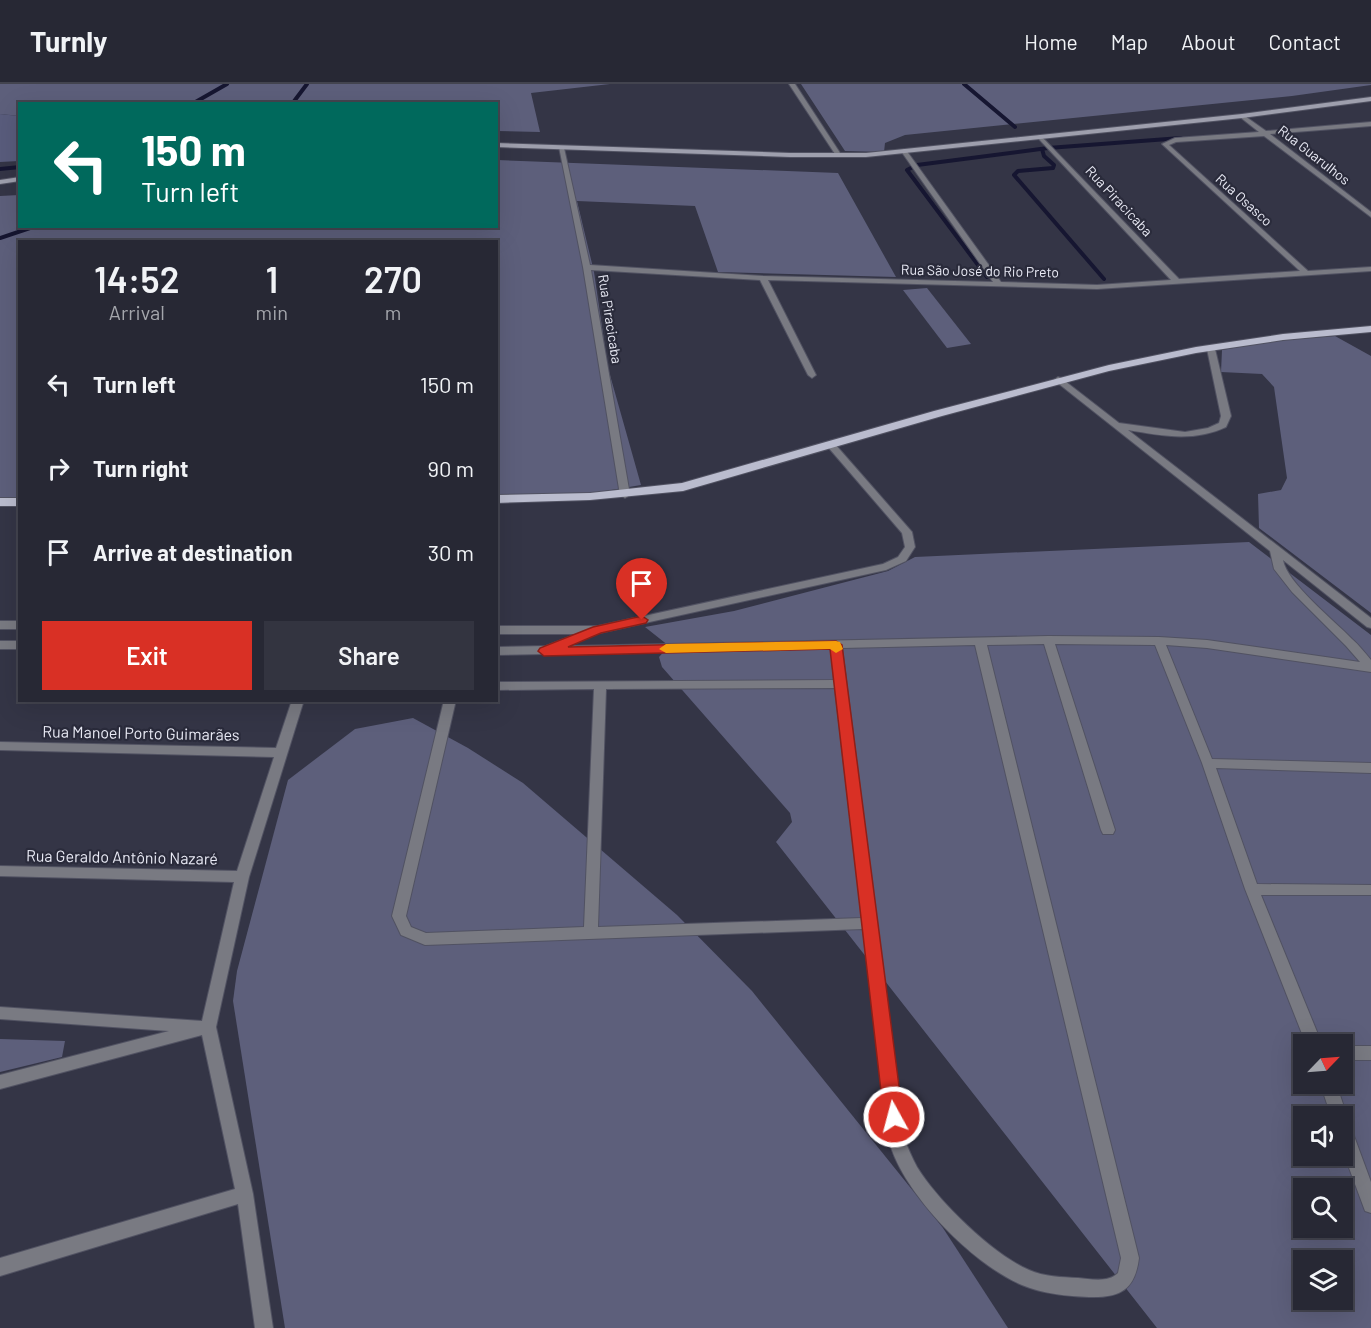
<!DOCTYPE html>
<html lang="en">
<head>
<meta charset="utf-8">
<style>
	body { margin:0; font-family:Barlow,sans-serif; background:#333440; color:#f1f3f6; height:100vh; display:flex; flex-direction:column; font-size:22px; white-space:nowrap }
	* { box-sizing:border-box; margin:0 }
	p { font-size:20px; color:#a4a6ac }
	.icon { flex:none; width:33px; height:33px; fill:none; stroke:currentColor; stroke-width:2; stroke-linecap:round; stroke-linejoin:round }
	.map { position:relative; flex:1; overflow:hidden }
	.drawer { position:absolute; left:18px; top:156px; width:480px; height:462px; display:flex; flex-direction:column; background:#272834; border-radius:0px; box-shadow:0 6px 24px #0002,0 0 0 2px #43444f }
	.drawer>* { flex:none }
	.guide { position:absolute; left:18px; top:18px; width:480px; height:126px; border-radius:0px; box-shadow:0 6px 24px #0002,0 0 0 2px #43444f; background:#00695c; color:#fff; overflow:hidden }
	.needle { width:39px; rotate:65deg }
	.fabs { position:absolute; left:1293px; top:950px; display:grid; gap:12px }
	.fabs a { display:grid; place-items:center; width:60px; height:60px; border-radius:0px; background:#272834; box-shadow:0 6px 24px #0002,0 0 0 2px #43444f; font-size:30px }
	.pin { position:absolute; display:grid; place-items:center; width:51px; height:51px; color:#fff; margin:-62px -26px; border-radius:50% 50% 50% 0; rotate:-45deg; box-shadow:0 0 6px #0007 }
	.pin .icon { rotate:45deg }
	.me { position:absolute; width:66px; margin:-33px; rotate:353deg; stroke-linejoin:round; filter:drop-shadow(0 0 4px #0008) }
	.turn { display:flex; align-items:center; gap:21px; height:126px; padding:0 24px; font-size:27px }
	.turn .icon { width:78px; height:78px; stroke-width:2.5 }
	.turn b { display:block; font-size:42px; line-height:51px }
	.eta { display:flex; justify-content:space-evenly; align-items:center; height:102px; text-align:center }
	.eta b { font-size:36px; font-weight:600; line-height:42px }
	.cta { display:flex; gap:12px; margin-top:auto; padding:12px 24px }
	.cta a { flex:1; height:69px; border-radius:0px; background:#d93025; color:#fff; font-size:24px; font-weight:600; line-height:69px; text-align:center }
	.cta a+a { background:#333440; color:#f1f3f6 }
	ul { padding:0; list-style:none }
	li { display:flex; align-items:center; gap:18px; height:84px; padding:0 24px }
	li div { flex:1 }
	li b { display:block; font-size:22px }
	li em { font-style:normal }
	header { display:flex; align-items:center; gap:36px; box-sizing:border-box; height:84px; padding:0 30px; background:#272834; border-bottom:2px solid #43444f }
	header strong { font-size:28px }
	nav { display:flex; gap:33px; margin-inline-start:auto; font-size:21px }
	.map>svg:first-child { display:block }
	.green { fill:#5d5f7b; fill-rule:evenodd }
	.forest { fill:#595c7c }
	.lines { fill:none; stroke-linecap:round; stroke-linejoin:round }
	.stream { stroke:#161631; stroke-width:4 }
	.minor-casing { stroke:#515262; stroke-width:2 }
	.secondary-casing { stroke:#515262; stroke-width:2 }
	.primary-casing { stroke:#515262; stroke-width:2 }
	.minor { fill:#797a82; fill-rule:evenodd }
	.secondary { fill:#9e9fad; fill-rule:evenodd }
	.primary { fill:#babcce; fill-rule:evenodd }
	.route { fill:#d93025; stroke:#8d1f18; stroke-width:1.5 }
	.slow { fill:#f59e0b }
	.labels { text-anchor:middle; stroke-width:4.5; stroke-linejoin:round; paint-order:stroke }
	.far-street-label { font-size:14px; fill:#e9eaf5; stroke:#2a2b3b }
	.street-label { font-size:16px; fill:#e9eaf5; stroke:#2a2b3b }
</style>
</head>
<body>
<header>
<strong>Turnly</strong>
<nav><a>Home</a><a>Map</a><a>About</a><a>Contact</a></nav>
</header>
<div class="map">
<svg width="1371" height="1244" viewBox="0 0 1371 1244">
	<rect width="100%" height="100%" fill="#343546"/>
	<!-- green -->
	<g class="green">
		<path d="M0 0H610L531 9 540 48 497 47 496 20H20L19 32 0 30Z"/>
		<path d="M801 0H1371V1L1292 12 905 51 885 59 884 68 845 67Z"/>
		<path d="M497 76 838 89 896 193 718 188 695 122 577 117 594 188 608 284 641 401 552 416 497 420 496 158H20L19 420H0V112L19 111 20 142 85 143 87 146 125 142H496Z"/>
		<path d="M927 204 971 260 947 264 903 206Z"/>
		<path d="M1335 252 1371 272V529L1259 444 1258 410 1281 406 1287 394 1274 303 1262 290 1221 288 1222 266 1272 257Z"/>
		<path d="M1249 458 1371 551V1244H1157L776 758 792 738 790 729 662 583 659 573 669 562 645 543 734 527 888 487 915 473ZM1304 960H1342V999H1304ZM1304 1032H1342V1071H1304ZM1304 1104H1342V1143H1304ZM1304 1176H1342V1215H1304Z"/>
		<path d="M413 634 468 664 523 699 677 831 752 907 943 1144 1008 1244H285L233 917 237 887 288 696 355 645Z"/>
		<path d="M0 955 65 957 62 973 0 988Z"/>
	</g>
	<!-- forest -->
	<path class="forest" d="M0 30 19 32V77L0 78Z"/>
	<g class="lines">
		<!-- stream -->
		<g class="stream">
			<path d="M964 0 1015 43"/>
			<path d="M192 20 227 0"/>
			<path d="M292 20 307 0"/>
			<path d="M1042 65 1044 72 1054 81 1053 84 1018 87 1014 91 1104 195"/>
			<path d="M0 85 20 83"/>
			<path d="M0 154 36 142"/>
			<path d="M987 193 907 86 917 81 1048 64 1181 54"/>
		</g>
		<defs>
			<g id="minor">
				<path d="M789 0H795L842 72 841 73H837Z"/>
				<path d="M1242 30 1266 47 1371 38V42L1270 50 1371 128V133L1264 52 1176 58 1169 61 1308 187 1371 183V187L1097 205 768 196 816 291 812 294 808 291 760 196 591 186 630 411 625 414 620 411 583 183 559 63 564 64 590 181 763 192 993 198 901 67 904 65 906 66 1001 198 1097 201 1171 196 1038 54V52L1040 51 1179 195 1300 187 1162 60 1175 54 1259 48 1240 33 1239 32Z"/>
				<path d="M1211 262 1215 265 1231 332 1226 343C1194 358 1163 352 1128 346L1371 534V544L1367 543 1283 476C1287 499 1334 536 1352 555 1359 561 1365 569 1371 576V588L1207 564 1166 561 1212 675 1371 679V689L1216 684 1257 800 1371 801V811H1261L1322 960H1306L1245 805 1202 679 1155 561 1055 560 1115 746 1113 750H1103L1101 746 1044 560 987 561 1139 1174C1135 1206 1120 1214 1089 1213 1067 1212 1043 1210 1022 1201 972 1180 900 1107 888 1053 883 1031 882 1007 880 985 874 938 869 892 863 845L425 861 401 851 392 832 444 616H456L406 832 411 843 426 849 584 843 594 605 496 606V598L834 596 831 564 496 571V563L546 562 577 550H496V542H598L883 480 898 473 905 463 902 449 828 363V359H834L912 448 915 463 906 477 886 486 595 550 568 562 1048 552 1159 553 1207 556 1360 578 1346 562 1292 508 1274 485 1270 467 1054 296 1058 293 1061 294 1119 339 1185 348 1208 344 1219 339 1221 332 1207 265ZM975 561 1121 1174 1118 1189C1108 1199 1091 1195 1078 1194 1062 1193 1044 1193 1029 1186 992 1170 938 1117 917 1083 912 1074 908 1064 904 1054L842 564ZM835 604 862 834 598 843 606 605Z"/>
				<rect x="0" y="537" width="20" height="8"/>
				<rect x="0" y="557" width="20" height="8"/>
				<path d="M292 616H304L249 793 216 943 253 1110 273 1244H255L238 1120 0 1192V1174L235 1105 202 951 0 1005V991L169 947 0 935V923L202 937 234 798 0 792V782L237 787 274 673 0 666V658L276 664Z"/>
				<rect x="1342" y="962" width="29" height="14"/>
				<path d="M1320 999H1336L1347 1032 1346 1035 1350 1041 1371 1098V1129L1365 1127 1342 1065V1032H1331Z"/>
			</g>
			<g id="secondary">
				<path d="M1371 13V17L1242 34 866 73H790L496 63V59L790 69H866L1242 30Z"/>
				<path d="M20 93V97L0 100V96Z"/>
			</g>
			<g id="primary">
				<path d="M1371 242V248L1283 256 1196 269 1109 287 942 332 683 407 590 416 496 419V411L590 409 682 399 934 327 1109 281 1196 263 1283 250Z"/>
				<rect x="0" y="414" width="20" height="8"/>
			</g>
		</defs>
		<!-- minor casing -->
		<use href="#minor" class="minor-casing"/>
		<!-- secondary casing -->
		<use href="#secondary" class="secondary-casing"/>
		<!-- primary casing -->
		<use href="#primary" class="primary-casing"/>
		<!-- minor -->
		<use href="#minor" class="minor"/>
		<!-- secondary -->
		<use href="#secondary" class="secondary"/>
		<!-- primary -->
		<use href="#primary" class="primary"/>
	</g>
	<!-- route -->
	<path class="route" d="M642 532 648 536 646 539 601 549 568 563 836 557 842 561 903 1033 900 1039 894 1041 887 1039 884 1033 830 565 544 572 538 567 540 564 593 543Z"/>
	<!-- slow -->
	<path class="slow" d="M836 557 840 558 843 565 836 569 830 565 666 569 659 565 666 560Z"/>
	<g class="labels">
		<!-- far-street labels -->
		<g class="far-street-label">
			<text transform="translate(1314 71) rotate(38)" y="5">Rua Guarulhos</text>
			<text transform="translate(1244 116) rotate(42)" y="5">Rua Osasco</text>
			<text transform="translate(1119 117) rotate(47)" y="5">Rua Piracicaba</text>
			<text transform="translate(980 187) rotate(1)" y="5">Rua São José do Rio Preto</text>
			<text transform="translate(610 235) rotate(81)" y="5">Rua Piracicaba</text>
		</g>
		<!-- street labels -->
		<g class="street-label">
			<text transform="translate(141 649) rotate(1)" y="6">Rua Manoel Porto Guimarães</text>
			<text transform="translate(122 773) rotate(1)" y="6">Rua Geraldo Antônio Nazaré</text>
		</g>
	</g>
</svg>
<div class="fabs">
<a><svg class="needle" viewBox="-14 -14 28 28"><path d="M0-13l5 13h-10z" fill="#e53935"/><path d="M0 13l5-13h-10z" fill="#a4a6ac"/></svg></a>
<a><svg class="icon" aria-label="sound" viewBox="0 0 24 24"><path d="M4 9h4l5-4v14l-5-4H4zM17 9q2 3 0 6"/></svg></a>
<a><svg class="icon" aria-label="search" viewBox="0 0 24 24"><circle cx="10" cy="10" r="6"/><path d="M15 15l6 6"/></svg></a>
<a><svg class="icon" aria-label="layers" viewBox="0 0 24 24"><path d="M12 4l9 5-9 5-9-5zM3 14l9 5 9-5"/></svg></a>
</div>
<div class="pin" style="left:642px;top:536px;background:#d93025"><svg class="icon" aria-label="arrive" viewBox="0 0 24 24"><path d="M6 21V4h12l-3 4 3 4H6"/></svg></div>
<svg class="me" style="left:894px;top:1033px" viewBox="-20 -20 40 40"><circle r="17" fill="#d93025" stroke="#fff" stroke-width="3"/><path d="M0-11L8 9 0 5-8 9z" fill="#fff"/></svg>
<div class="guide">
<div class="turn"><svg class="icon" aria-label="left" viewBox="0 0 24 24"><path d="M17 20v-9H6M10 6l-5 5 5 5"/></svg><div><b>150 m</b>Turn left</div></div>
</div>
<section class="drawer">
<div class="eta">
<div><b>14:52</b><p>Arrival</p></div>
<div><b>1</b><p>min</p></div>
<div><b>270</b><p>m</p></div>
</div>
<ul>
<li><svg class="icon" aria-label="left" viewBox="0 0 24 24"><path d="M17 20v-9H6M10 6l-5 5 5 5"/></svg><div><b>Turn left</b></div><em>150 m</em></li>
<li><svg class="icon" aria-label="right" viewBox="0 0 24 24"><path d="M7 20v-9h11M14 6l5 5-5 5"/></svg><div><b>Turn right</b></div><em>90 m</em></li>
<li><svg class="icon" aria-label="arrive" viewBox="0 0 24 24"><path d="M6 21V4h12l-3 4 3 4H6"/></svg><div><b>Arrive at destination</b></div><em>30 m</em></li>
</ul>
<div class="cta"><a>Exit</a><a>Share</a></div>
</section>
</div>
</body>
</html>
